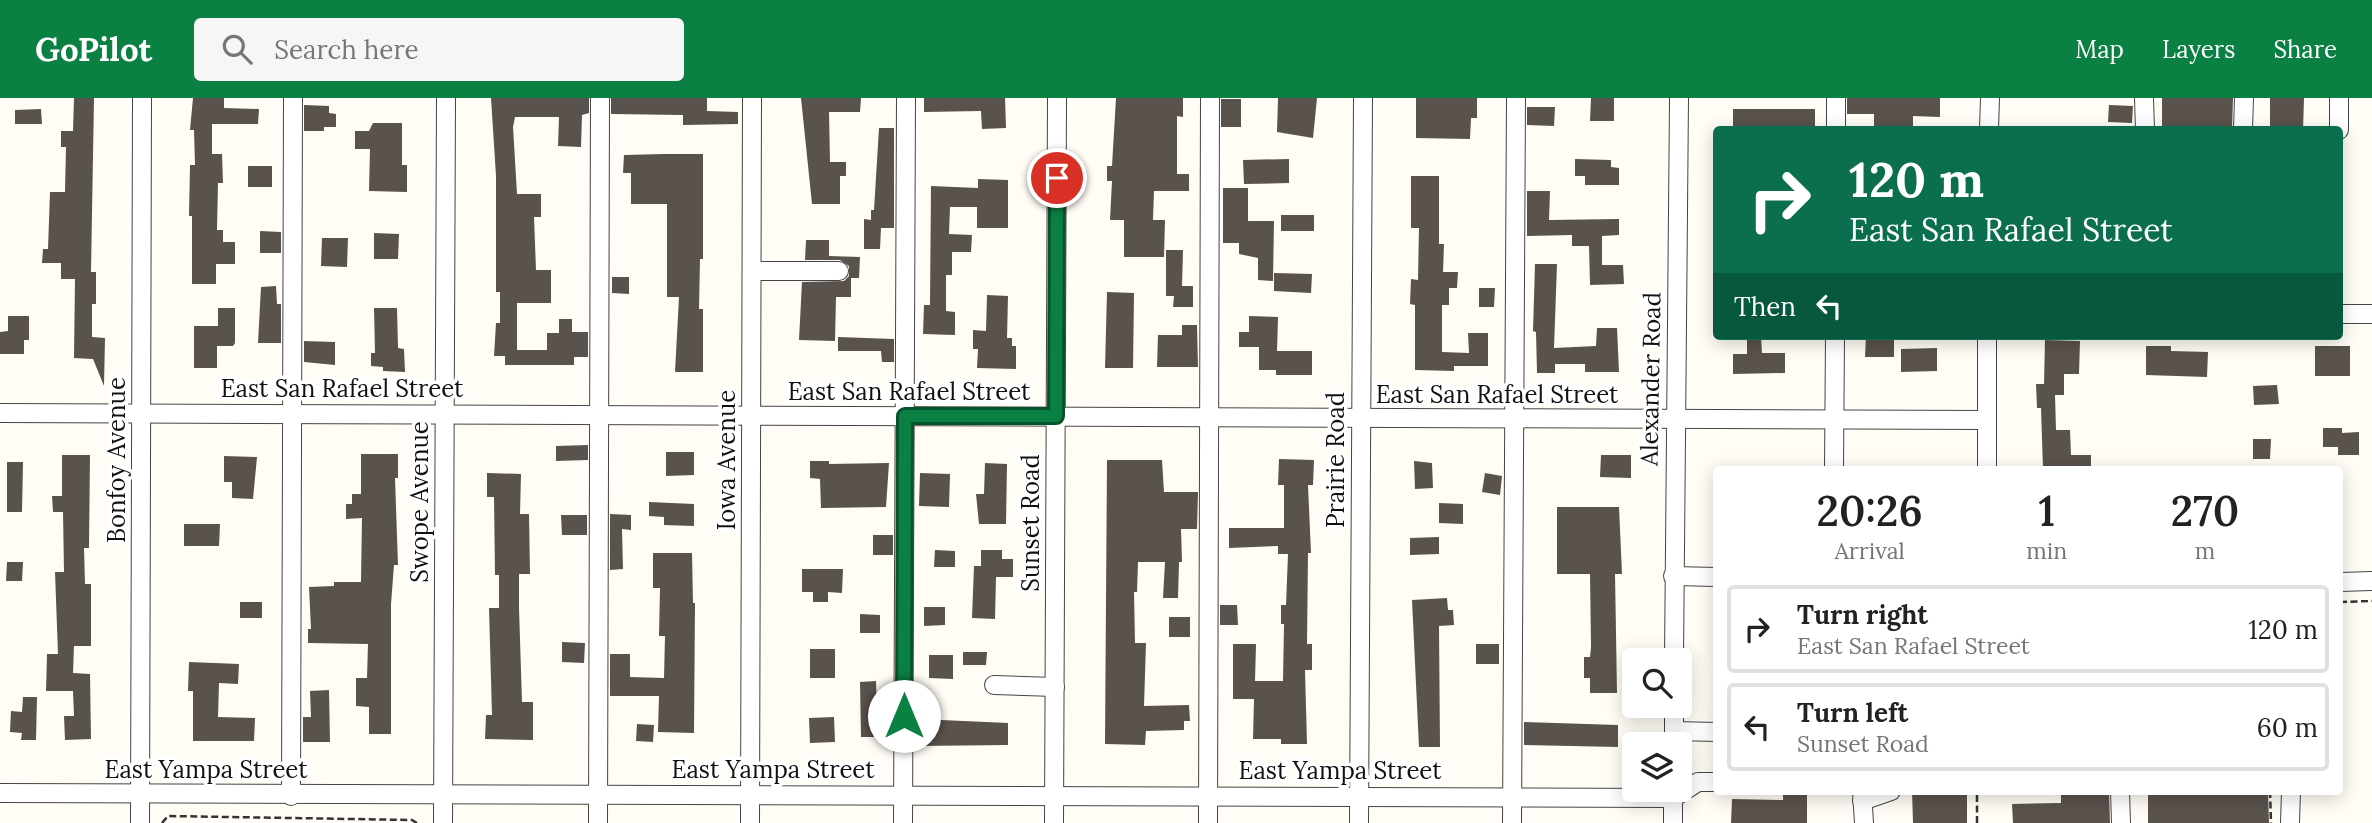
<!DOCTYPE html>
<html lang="en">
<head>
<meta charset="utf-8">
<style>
	body { margin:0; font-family:Lora,serif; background:#f6f6f6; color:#222; height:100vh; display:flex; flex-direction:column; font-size:26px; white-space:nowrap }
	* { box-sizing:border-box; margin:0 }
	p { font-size:23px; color:#767676 }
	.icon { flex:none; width:38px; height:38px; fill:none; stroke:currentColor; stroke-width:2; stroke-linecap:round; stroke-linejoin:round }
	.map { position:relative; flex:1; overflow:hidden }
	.panel { position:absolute; left:1713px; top:368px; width:630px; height:329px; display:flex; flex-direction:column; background:#fff; border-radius:7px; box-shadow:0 4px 18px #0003 }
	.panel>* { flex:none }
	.banner { position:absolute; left:1713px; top:28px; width:630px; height:214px; border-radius:7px; box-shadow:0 4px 18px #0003; background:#0b6e4f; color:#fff; overflow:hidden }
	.tools { position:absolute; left:1622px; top:550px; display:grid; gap:14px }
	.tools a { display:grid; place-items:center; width:70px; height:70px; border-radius:7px; background:#fff; box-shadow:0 4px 18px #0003; font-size:35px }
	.pin { position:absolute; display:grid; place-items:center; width:60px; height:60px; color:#fff; margin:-30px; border:4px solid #fff; border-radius:50%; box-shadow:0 2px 7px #0007 }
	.me { position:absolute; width:77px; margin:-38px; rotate:0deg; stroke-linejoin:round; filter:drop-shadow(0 0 5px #0008) }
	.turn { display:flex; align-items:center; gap:24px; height:147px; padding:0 21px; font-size:32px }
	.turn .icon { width:91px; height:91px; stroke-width:2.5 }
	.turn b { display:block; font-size:49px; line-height:60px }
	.then { display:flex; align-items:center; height:66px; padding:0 21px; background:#0003; gap:14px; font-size:26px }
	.eta { display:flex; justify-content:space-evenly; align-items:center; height:119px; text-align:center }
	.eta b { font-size:42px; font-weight:600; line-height:49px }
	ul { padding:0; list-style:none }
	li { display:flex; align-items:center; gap:21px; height:88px; margin:0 14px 10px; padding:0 7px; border:4px solid #e0e0e0; border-radius:7px }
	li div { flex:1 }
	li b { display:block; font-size:26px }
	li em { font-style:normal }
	header { display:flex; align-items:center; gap:42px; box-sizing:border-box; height:98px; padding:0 35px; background:#0b8043; color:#fff }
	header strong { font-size:33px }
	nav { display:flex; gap:38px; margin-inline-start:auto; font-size:24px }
	.search { width:490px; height:63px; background:#f6f6f6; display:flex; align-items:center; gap:18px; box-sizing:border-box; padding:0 24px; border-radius:7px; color:#767676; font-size:26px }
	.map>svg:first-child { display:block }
	.building { fill:#5a524d }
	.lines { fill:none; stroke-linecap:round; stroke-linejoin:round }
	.minor-casing { stroke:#444; stroke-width:20 }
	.path { stroke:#333; stroke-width:2.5; stroke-dasharray:7 3.5; stroke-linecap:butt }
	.minor { stroke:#fff; stroke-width:18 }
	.route-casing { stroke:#07532c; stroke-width:18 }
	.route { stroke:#0b8043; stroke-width:12 }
	.labels { text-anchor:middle; stroke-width:7; stroke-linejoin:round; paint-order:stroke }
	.street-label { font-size:24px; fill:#111; stroke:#fff }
</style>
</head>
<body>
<header>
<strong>GoPilot</strong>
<div class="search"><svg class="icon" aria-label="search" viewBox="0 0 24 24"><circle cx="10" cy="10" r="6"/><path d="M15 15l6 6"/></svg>Search here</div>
<nav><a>Map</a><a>Layers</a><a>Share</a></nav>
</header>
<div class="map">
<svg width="2372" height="725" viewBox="0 0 2372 725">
	<rect width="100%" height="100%" fill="#fffdf5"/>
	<!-- building -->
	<g class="building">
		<path d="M74 0H94L91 174H96V206H92V239L105 240 104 288 93 261 74 260 75 181H61V165H42L43 151H48L50 94H65L66 49H61V33H73Z"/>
		<path d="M193 0H224V10L259 11 258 26H212V56H222L223 85H218L217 132H223V144H235V166H216V186H192V118H189L190 67H195L194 32H190Z"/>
		<path d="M491 0H589V15L582 17 581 49 558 48 559 19H515L513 29 517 96H541V119H534L536 172H551V205H517V252H547V235H559V221H572V234H588V259H574V267H505V258H494L496 225H500V194H496V78Z"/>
		<path d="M611 0H707V13L738 14V26L683 27V17L611 16Z"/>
		<path d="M801 0H861L860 14H829L830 64H846V78H840V106H812Z"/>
		<path d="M924 0H1005L1006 30 982 31 981 13 924 14Z"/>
		<path d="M1116 0H1183V19L1177 18V76H1189V93H1154L1153 122H1165L1164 159H1124V122H1110L1112 83H1107V68H1112Z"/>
		<path d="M1278 0H1317L1313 40 1277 34Z"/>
		<path d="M1416 0H1477V20H1471L1470 41 1416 40Z"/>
		<path d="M1591 0H1614V23H1590Z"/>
		<path d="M1847 0H1940V19L1913 18V32H1874V16H1847Z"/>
		<path d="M2162 0H2233L2232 32H2162Z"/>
		<path d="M2270 0H2304L2303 32H2270Z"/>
		<rect x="1221" y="1" width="20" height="28"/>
		<path d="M304 7 329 8V15L336 16V29H324V33H304Z"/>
		<path d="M2109 7 2133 8 2132 25 2108 24Z"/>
		<path d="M1527 9H1555L1554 28 1527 27Z"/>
		<path d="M41 11 42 26H15V12Z"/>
		<rect x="1733" y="11" width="82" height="21"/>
		<path d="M373 25H402V67H407V94L369 93 370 51H355V33H369Z"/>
		<path d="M879 30H894V130H881L880 151H864V121L871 122V112H874Z"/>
		<path d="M664 56H703V161H700L699 211H703V274H675L679 199H667V106H631V75H623L624 57Z"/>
		<path d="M1289 61V85L1244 86 1243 62Z"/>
		<path d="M1575 61 1611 62V69L1619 70V87H1585V78H1575Z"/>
		<rect x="248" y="68" width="24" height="21"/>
		<path d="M1411 78H1439V146H1444L1443 174H1458L1457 190H1449V207H1442V254L1469 255 1468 235H1488V268H1454V273L1415 272V207L1410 206 1411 181 1418 182 1419 130H1411Z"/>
		<path d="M978 81 1008 82V130H977V109H950L949 136 972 137 971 154H952V177H946V213L955 214V237L923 236 924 207H930L931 88 978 90Z"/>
		<path d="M1223 90H1248V123H1274L1273 183 1258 182V160L1239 156V145H1223Z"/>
		<path d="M1527 93H1550L1549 122 1619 121V137L1602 138V167H1623L1624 186 1590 187 1589 148H1572V137L1527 138Z"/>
		<rect x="1281" y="117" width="33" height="16"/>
		<path d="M260 133 281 134V155H260Z"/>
		<path d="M374 135 399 136 398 161H374Z"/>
		<path d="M322 140H348L347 169 321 168Z"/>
		<path d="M806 142H829V158L860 159 859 180H851V199H836L835 243 799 242 802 184 844 183 849 178V168L840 162H805Z"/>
		<path d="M1166 152H1183L1182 188H1193V209H1173L1174 198H1166Z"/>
		<path d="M1535 166H1557L1554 250 1596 248 1597 230H1617L1619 274H1585V266H1555V275H1537L1536 234 1533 233Z"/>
		<path d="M1274 175 1312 176 1311 195 1274 193Z"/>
		<path d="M612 179H629V196L612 195Z"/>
		<path d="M276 188 277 206H281V245H258L261 189Z"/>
		<path d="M1479 190H1495L1494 209H1479Z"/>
		<path d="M1107 194 1134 195 1133 270H1105Z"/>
		<path d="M987 197 1008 198 1007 240H1012V248H1016V271L977 270 978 251H973V232L986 233Z"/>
		<path d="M218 210H235V245L233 248H217V270H194V228H218Z"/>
		<path d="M374 210H397L398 250 404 251 405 274 383 273V269L371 268V255H375Z"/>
		<path d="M8 218H29V242H24V256H0V234L8 233Z"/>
		<path d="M1249 218 1278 219 1277 253H1312V277H1276V272H1259V249H1239V234H1249Z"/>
		<path d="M1182 227H1197L1198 269H1157L1158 237H1182Z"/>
		<path d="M1747 238H1761L1762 255H1785V275L1733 276V256H1747Z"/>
		<path d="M1866 238H1894V259H1865Z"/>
		<path d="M838 239 894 241V264H882L881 253H838Z"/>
		<path d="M2045 242 2080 243 2079 276H2064V297H2055L2056 332H2070L2071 357H2091V370L2043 371 2041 310H2037L2036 286H2044Z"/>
		<path d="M304 243 335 244V267L304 264Z"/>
		<path d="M2146 248H2171V253L2208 254 2207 279 2146 277Z"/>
		<rect x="2315" y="248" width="35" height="30"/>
		<path d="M1937 250V273L1901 274V251Z"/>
		<path d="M2277 287 2279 306 2254 307 2253 288Z"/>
		<path d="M2323 330H2342V335L2359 334V357H2338V349H2323Z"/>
		<path d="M2253 341H2271L2270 361H2253Z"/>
		<path d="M588 347V362L556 363V348Z"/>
		<path d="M666 354H694V377L666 378Z"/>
		<path d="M361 356H398V380H395L398 467H394L391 506V636H369V609L356 608V580H367L368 546 308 545V531H311L309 489 334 488V484H361L362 420 346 421V406H352V396H361Z"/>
		<path d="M62 357H90L89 450H84L85 486H91V548H74L73 575 90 576 91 641 65 642 64 618H74L73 593H46L47 556H58L55 474H64L63 414H53L52 398H62Z"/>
		<path d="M1601 357H1631V380L1600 379Z"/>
		<path d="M224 358 257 359 253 401 232 400V384H224Z"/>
		<path d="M1279 361 1314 362 1313 387H1308L1311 455H1308L1307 546H1312V572H1305L1307 646H1281V641H1253L1254 601H1233V546H1256L1255 583H1283L1284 526H1281V507H1286L1288 456H1278V448L1229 450V430H1284V387H1278Z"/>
		<path d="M1107 362H1162L1164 394H1198L1197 431H1181L1182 464H1179L1178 500H1163L1165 464H1138L1137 494H1134L1135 545H1146L1144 608 1189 607 1190 623H1184V632L1146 633 1145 647 1105 646Z"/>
		<path d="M810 363H829V366L889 365 886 409 821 410 820 381 810 380Z"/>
		<path d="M1414 363 1432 365 1433 390 1415 391Z"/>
		<path d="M7 364H23L22 414H7Z"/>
		<path d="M985 365 1007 366 1006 426H979L976 396H984Z"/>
		<path d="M487 375 521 376 520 416H529L530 476H519V510L522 604H533V642L485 641 486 617H492L489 510H499V477H495L494 399H487Z"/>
		<path d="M920 375 950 376 949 409 919 408Z"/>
		<path d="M1485 375 1502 378 1500 397 1482 394Z"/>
		<path d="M649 404 694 406V428L664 427V419L649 418Z"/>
		<path d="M1439 405 1463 406V426L1439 425Z"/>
		<path d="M1557 409H1619L1622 476H1615L1617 595H1590V580H1584V559H1590L1591 549 1590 476H1557Z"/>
		<path d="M610 416 631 417V432L622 431 623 471 610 472Z"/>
		<path d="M561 417H587V437H562Z"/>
		<path d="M184 426H220L219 448H184Z"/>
		<rect x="873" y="437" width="20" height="20"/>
		<path d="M1439 439V456L1410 457V440Z"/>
		<path d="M935 452 955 453V469H934Z"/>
		<path d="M981 452H1002V461H1013V479H996L995 521 972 520 974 468H981Z"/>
		<path d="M653 455H692L693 505H695L694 635 658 634 659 598H610V556H630V579L664 580 665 538H659L660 490H653Z"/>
		<path d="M7 464H23L22 483H6Z"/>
		<path d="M802 471H843L842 495 828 494V504H813V494H802Z"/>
		<path d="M1447 500 1448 512H1453L1454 527 1439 528 1440 649H1419L1412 502Z"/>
		<rect x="240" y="504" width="22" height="16"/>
		<path d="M1220 507H1237L1238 527H1220Z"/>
		<path d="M924 509H945V527L924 528Z"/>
		<path d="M860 516 880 517V535H860Z"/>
		<rect x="1169" y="519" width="21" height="20"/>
		<path d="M562 544 585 545 584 565 562 564Z"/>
		<rect x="1476" y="546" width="23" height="20"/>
		<rect x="810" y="551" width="25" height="29"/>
		<path d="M963 554H987L986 567H963Z"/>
		<path d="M929 557H953V581L929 580Z"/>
		<path d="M189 564 239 566 238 586 219 585 218 619 255 620 254 643H193V593H188Z"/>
		<path d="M876 583 877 619H885V639H861L860 584Z"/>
		<path d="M329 592 330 644H303V619H311L310 593Z"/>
		<path d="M23 599H37L36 642H21L22 635 10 634 11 613 22 614Z"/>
		<path d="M834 619 835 644 810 645 809 620Z"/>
		<path d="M919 621 1008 625V647L919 648Z"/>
		<path d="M1524 624 1618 627V649L1524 647Z"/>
		<path d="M637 626 654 627 653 644 636 643Z"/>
		<path d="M1783 693H1807V725H1731L1732 701 1783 702Z"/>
		<path d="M1912 693H1967V725H1913Z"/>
		<path d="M2074 693H2109L2110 725H2013L2012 706 2061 705V694Z"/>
		<path d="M2148 693H2268L2269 725H2148Z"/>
	</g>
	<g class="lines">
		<defs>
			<g id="minor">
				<path d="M2144 0 2145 32"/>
				<path d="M1836 32V0"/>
				<path d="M1989 32 1990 0"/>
				<path d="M2243 32 2244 0"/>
				<path d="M2339 32V0"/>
				<path d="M752 173H839"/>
				<path d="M2340 216H2372"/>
				<path d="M0 315 1986 322"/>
				<path d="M1834 371 1835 238"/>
				<path d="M1987 371V238"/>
				<path d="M1673 478 1717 479"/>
				<path d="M2340 484 2372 483"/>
				<path d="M1674 562 1679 0"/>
				<path d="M994 587 1055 589"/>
				<path d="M1674 633 1717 634"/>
				<path d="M1674 646V607"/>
				<path d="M1862 693 1864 725"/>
				<path d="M2120 693 2121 725"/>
				<path d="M0 695 1673 700 1698 684H1717"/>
				<path d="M291 698 293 0"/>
				<path d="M1862 703 1891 693"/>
				<path d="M140 725 142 0"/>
				<path d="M443 725 446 0"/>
				<path d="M598 725 600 0"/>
				<path d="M750 725 752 0"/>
				<path d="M903 725 906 0"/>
				<path d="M1054 725 1057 0"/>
				<path d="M1208 725 1210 0"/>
				<path d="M1359 725 1363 0"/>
				<path d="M1512 725 1516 0"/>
				<path d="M1673 725V691"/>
				<path d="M2290 725 2291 693"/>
			</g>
		</defs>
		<!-- minor casing -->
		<use href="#minor" class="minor-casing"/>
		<!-- path -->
		<g class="path">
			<path d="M2340 504 2372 503"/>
			<path d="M2270 693 2271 725"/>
			<path d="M162 725 168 718 412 722 417 725"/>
			<path d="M1977 725V693"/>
		</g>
		<!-- minor -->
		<use href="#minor" class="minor"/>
	</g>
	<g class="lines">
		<defs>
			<path id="route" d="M904 618 905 318H1056L1057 80"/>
		</defs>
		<!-- route casing -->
		<use href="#route" class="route-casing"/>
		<!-- route -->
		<use href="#route" class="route"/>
	</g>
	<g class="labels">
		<!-- street labels -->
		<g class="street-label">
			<text transform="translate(1651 281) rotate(-89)" y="8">Alexander Road</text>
			<text x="342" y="299">East San Rafael Street</text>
			<text x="909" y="302">East San Rafael Street</text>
			<text x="1497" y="305">East San Rafael Street</text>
			<text transform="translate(117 362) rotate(-90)" y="8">Bonfoy Avenue</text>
			<text transform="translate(727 362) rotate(-90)" y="8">Iowa Avenue</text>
			<text transform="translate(1336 362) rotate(-90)" y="8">Prairie Road</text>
			<text transform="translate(420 404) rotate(-90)" y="8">Swope Avenue</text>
			<text transform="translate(1031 425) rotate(-90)" y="8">Sunset Road</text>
			<text x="206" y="680">East Yampa Street</text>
			<text x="773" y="680">East Yampa Street</text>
			<text x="1340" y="681">East Yampa Street</text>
		</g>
	</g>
</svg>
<div class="tools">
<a><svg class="icon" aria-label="search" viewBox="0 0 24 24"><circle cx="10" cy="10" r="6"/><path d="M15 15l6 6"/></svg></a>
<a><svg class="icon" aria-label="layers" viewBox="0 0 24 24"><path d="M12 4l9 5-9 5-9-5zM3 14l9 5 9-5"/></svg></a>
</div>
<div class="pin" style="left:1057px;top:80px;background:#d93025"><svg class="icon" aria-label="arrive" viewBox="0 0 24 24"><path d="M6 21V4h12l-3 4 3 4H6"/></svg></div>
<svg class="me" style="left:904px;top:618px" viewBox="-20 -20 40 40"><circle r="19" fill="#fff"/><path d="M0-13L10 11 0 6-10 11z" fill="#0b8043"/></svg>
<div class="banner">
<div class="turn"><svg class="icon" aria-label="right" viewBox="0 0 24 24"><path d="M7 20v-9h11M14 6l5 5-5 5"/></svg><div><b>120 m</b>East San Rafael Street</div></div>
<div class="then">Then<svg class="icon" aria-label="left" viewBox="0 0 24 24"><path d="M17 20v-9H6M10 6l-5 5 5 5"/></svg></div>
</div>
<section class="panel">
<div class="eta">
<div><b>20:26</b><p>Arrival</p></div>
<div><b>1</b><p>min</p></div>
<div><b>270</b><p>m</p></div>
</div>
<ul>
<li><svg class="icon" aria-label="right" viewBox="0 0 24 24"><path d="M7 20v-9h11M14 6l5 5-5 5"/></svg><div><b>Turn right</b><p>East San Rafael Street</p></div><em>120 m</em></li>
<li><svg class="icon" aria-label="left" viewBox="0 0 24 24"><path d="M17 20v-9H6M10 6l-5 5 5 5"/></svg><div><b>Turn left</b><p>Sunset Road</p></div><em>60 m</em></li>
</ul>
</section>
</div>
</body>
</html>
